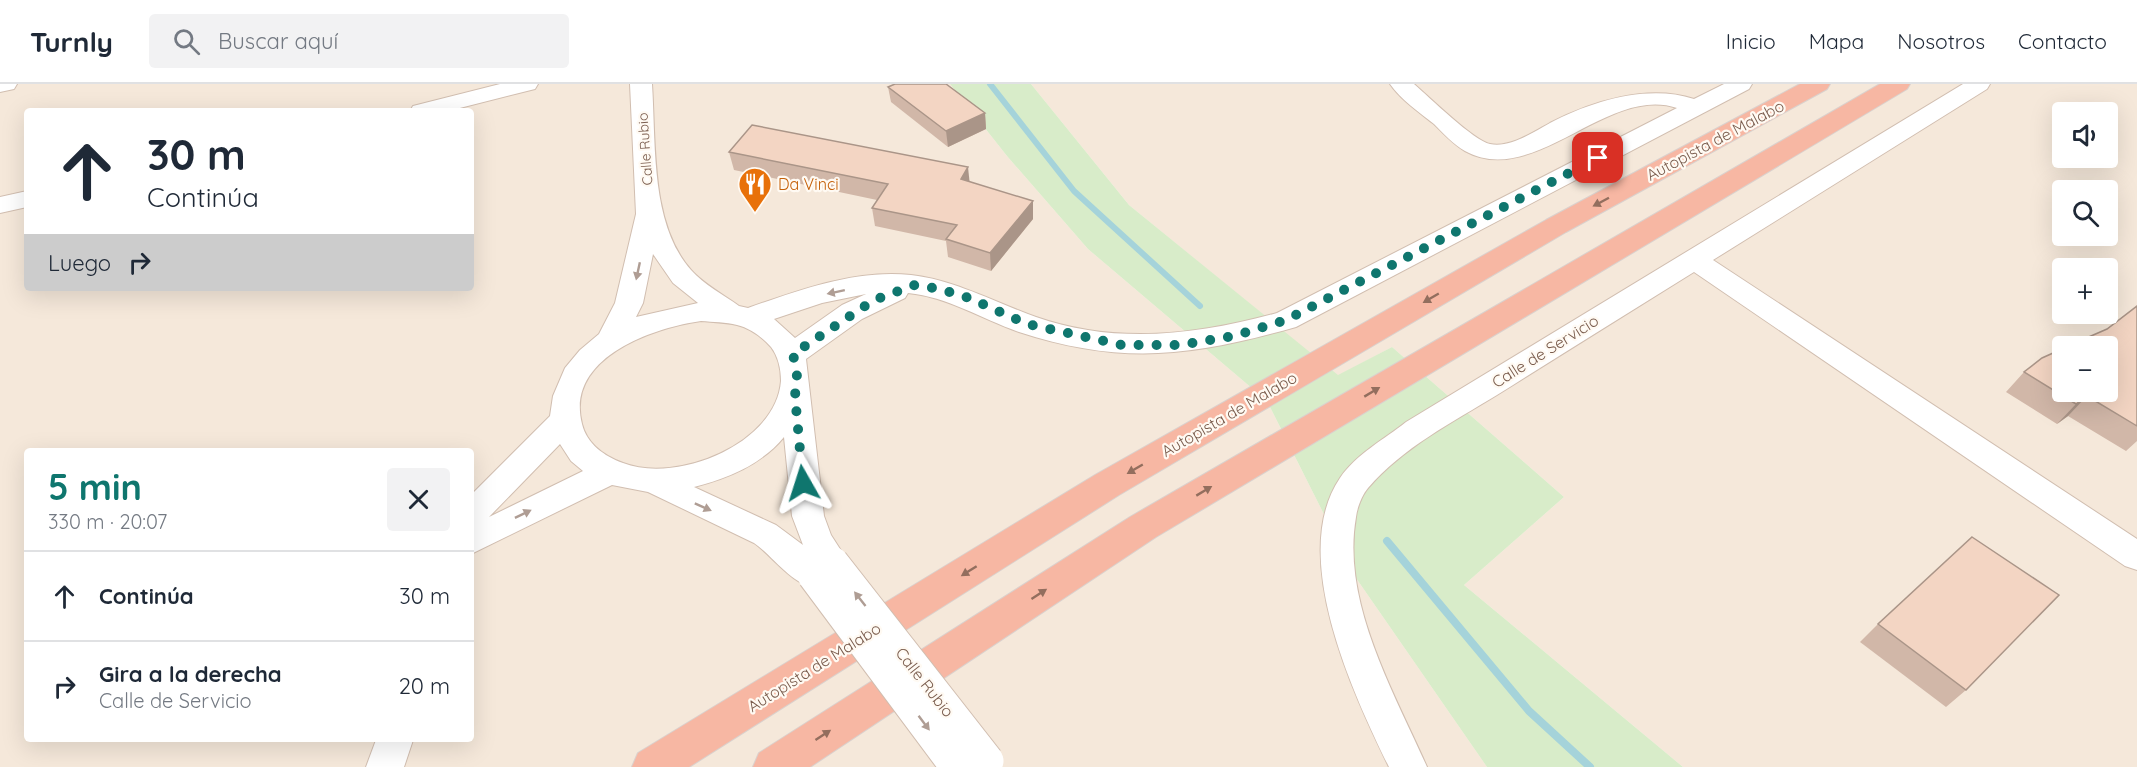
<!DOCTYPE html>
<html lang="es">
<head>
<meta charset="utf-8">
<style>
	body { margin:0; font-family:Quicksand,sans-serif; background:#f2f2f3; color:#1f2937; height:100vh; display:flex; flex-direction:column; font-size:22px; white-space:nowrap }
	* { box-sizing:border-box; margin:0 }
	p { font-size:20px; color:#747a83 }
	.icon { flex:none; width:33px; height:33px; fill:none; stroke:currentColor; stroke-width:2; stroke-linecap:round; stroke-linejoin:round }
	.map { position:relative; flex:1; overflow:hidden }
	.side { position:absolute; left:24px; top:364px; width:450px; height:294px; display:flex; flex-direction:column; background:#fff; border-radius:6px; box-shadow:0 6px 24px #0002 }
	.side>* { flex:none }
	.hud { position:absolute; left:24px; top:24px; width:450px; height:183px; border-radius:6px; box-shadow:0 6px 24px #0002; background:#fff; color:#1f2937; overflow:hidden }
	.tools { position:absolute; left:2052px; top:18px; display:grid; gap:12px }
	.tools a { display:grid; place-items:center; width:66px; height:66px; border-radius:6px; background:#fff; box-shadow:0 6px 24px #0002; font-size:30px }
	.pin { position:absolute; display:grid; place-items:center; width:51px; height:51px; color:#fff; margin:-26px; border-radius:12px; box-shadow:0 3px 9px #0006 }
	.me { position:absolute; width:66px; margin:-33px; rotate:354deg; stroke-linejoin:round; filter:drop-shadow(0 0 4px #0008) }
	.turn { display:flex; align-items:center; gap:21px; height:126px; padding:0 24px; font-size:27px }
	.turn .icon { width:78px; height:78px; stroke-width:2.5 }
	.turn b { display:block; font-size:42px; line-height:51px }
	.then { display:flex; align-items:center; height:57px; padding:0 24px; background:#0003; gap:12px; font-size:22px }
	.round { display:grid; place-items:center; flex:none; width:63px; height:63px; border-radius:6px; background:#f2f2f3 }
	.overview { display:flex; align-items:center; justify-content:space-between; height:102px; padding:0 24px }
	h1 { font-size:36px; font-weight:800; line-height:45px; color:#0f766e }
	ul { padding:0; list-style:none }
	li { display:flex; align-items:center; gap:18px; height:90px; padding:0 24px; border-top:2px solid #e0e1e3 }
	li div { flex:1 }
	li b { display:block; font-size:22px }
	li em { font-style:normal }
	header { display:flex; align-items:center; gap:36px; box-sizing:border-box; height:84px; padding:0 30px; background:#fff; border-bottom:2px solid #e0e1e3 }
	header strong { font-size:28px }
	nav { display:flex; gap:33px; margin-inline-start:auto; font-size:21px }
	.search { width:420px; height:54px; background:#f2f2f3; display:flex; align-items:center; gap:15px; box-sizing:border-box; padding:0 21px; border-radius:6px; color:#747a83; font-size:22px }
	.map>svg:first-child { display:block }
	.residential { fill:#f5e8da; fill-rule:evenodd }
	.green { fill:#d8ecc9 }
	.lines { fill:none; stroke-linecap:round; stroke-linejoin:round }
	.stream-far1 { stroke:#a5d3da; stroke-width:6 }
	.stream { stroke:#a5d3da; stroke-width:8 }
	.minor-casing { stroke:#d1beb0; stroke-width:2 }
	.highway-casing { stroke:#dad1cd; stroke-width:2 }
	.minor { fill:#fff; fill-rule:evenodd }
	.highway { fill:#f7b7a3; fill-rule:evenodd }
	.minor-bridge-casing { stroke:#d1beb0; stroke-width:35; stroke-linecap:butt }
	.minor-bridge { stroke:#fff; stroke-width:33 }
	.wall { fill:#d1b7a8 }
	.shaded-wall { fill:#aa9588 }
	.building { fill:#f3d5c3; stroke:#aa9588; stroke-width:1.5 }
	.oneway { fill:#936e5e }
	.oneway2 { fill:#af9d94 }
	.route { stroke:#0f766e; stroke-width:10; stroke-dasharray:0 18 }
	.labels { text-anchor:middle; stroke-width:4.5; stroke-linejoin:round; paint-order:stroke }
	.far-street-label { font-size:14px; fill:#7a5c4d; stroke:#fffaf3 }
	.street-label { font-size:16px; fill:#7a5c4d; stroke:#fffaf3 }
	.food-label { font-size:16px; fill:#c56008; stroke:#fffaf3; text-anchor:start }
</style>
</head>
<body>
<header>
<strong>Turnly</strong>
<div class="search"><svg class="icon" aria-label="search" viewBox="0 0 24 24"><circle cx="10" cy="10" r="6"/><path d="M15 15l6 6"/></svg>Buscar aquí</div>
<nav><a>Inicio</a><a>Mapa</a><a>Nosotros</a><a>Contacto</a></nav>
</header>
<div class="map">
<svg width="2137" height="683" viewBox="0 0 2137 683">
	<rect width="100%" height="100%" fill="#fdf6ec"/>
	<!-- residential -->
	<g class="residential">
		<path d="M0 0H950L1007 72 1088 165 1267 317 1356 494 1487 683H0ZM27 27H471V204H27ZM27 368H471V656H27Z"/>
		<path d="M1031 0H2137V683H1683L1464 501 1564 413 1392 263 1338 292 1129 121ZM2062 28H2108V74H2062ZM2062 106H2108V152H2062ZM2062 184H2108V230H2062ZM2062 262H2108V308H2062Z"/>
	</g>
	<!-- green -->
	<path class="green" d="M950 0H1031L1129 121 1338 291 1392 263 1564 413 1464 501 1683 683H1487L1356 494 1267 317 1088 165 1007 72Z"/>
	<g class="lines">
		<!-- stream-far1 -->
		<path class="stream-far1" d="M990 0 1074 107 1200 222"/>
		<!-- stream -->
		<path class="stream" d="M1387 457 1529 627 1590 683"/>
		<defs>
			<g id="minor">
				<path d="M0 0H17L14 5 0 8Z"/>
				<path d="M500 0H538L535 5 448 27H410L413 22Z"/>
				<path d="M630 0H652C656 59 650 140 691 186 703 200 724 211 739 222L748 224C799 206 856 185 911 191 955 196 994 218 1036 233 1116 261 1197 251 1277 229L1677 24C1608 0 1534 105 1465 67 1454 61 1443 49 1434 40 1419 28 1401 16 1390 0H1414C1429 13 1474 57 1490 60 1510 64 1532 49 1550 39 1592 17 1648 0 1694 15L1724 0H1752L1749 5 1296 243C1193 272 1123 282 1019 248 982 235 948 213 908 209L905 214 862 235 806 275 824 432 831 451 849 479 844 489 830 492 826 501C798 511 776 474 754 459L648 408 612 401 471 470V411L550 332 553 312 565 284 580 266 599 250 615 219 636 130ZM653 170 673 199 698 219 636 233 643 219ZM866 210 842 221 795 254 774 235 822 219ZM701 237C713 238 726 238 737 241 750 244 762 253 771 263 778 272 781 285 781 297 776 360 677 400 623 379 604 372 587 360 582 340 565 274 652 244 701 237ZM784 353 792 432 803 461 776 441 694 403C728 394 761 381 784 353ZM560 360 571 377 583 387 489 433Z"/>
				<path d="M1963 0H1990L1987 5 1713 176 2137 455V486L2125 482 1694 188C1628 229 1562 270 1497 311 1453 338 1402 364 1368 404 1362 411 1357 424 1356 433 1341 518 1394 608 1427 683H1389C1353 609 1288 471 1340 394 1356 370 1385 355 1406 338Z"/>
				<path d="M27 107V123L0 129V113Z"/>
				<path d="M376 656H413L404 683H366Z"/>
			</g>
			<g id="highway">
				<path d="M1800 0H1830L1827 5 1566 148 1119 411 689 683H632L638 669 1095 391 1546 136Z"/>
				<path d="M1880 0H1910L1907 5 1156 453 810 683H753L759 669 1130 433Z"/>
			</g>
		</defs>
		<!-- minor casing -->
		<use href="#minor" class="minor-casing"/>
		<!-- highway casing -->
		<use href="#highway" class="highway-casing"/>
		<!-- minor -->
		<use href="#minor" class="minor"/>
		<!-- highway -->
		<use href="#highway" class="highway"/>
		<defs>
			<g id="minor-bridge">
				<path d="M832 479 987 677"/>
				<path d="M814 491 957 683"/>
			</g>
		</defs>
		<!-- minor-bridge casing -->
		<use href="#minor-bridge" class="minor-bridge-casing"/>
		<!-- minor-bridge -->
		<use href="#minor-bridge" class="minor-bridge"/>
	</g>
	<!-- wall -->
	<g class="wall">
		<path d="M888 3 985 29 986 45 948 63 891 18Z"/>
		<path d="M729 68 969 97 1033 135 991 187 948 173 946 157 875 142 872 124 877 116 734 86Z"/>
		<path d="M2137 222V357L2126 367 2068 332 2057 340 2006 308 2024 288 2107 245Z"/>
		<path d="M1878 540 1966 606 1946 623 1860 558Z"/>
	</g>
	<!-- shaded-wall -->
	<g class="shaded-wall">
		<path d="M985 29 986 45 948 63 946 47Z"/>
		<path d="M968 83 970 102 961 95Z"/>
		<path d="M1033 117V135L991 187 990 169Z"/>
		<path d="M2087 312 2068 332 2057 340 2076 320Z"/>
	</g>
	<!-- building -->
	<g class="building">
		<path d="M895 0H946L985 29 946 47 888 3Z"/>
		<path d="M752 41 968 83 961 95 1033 117 990 169 946 155 957 141 872 124 888 100 729 68Z"/>
		<path d="M2137 222V342L2087 312 2076 320 2024 288 2042 274 2062 265V308H2108V262H2068L2107 245Z"/>
		<path d="M1972 453 2059 511 1966 606 1878 540Z"/>
	</g>
	<!-- one-way arrows -->
	<defs><path id="oneway-solid" d="M-6-.8H1V-3.2L6.5 0L1 3.2V.8H-6Z" transform="scale(1.5)"/></defs>
	<g class="oneway">
		<use href="#oneway-solid" transform="translate(1601 118) rotate(152)"/>
		<use href="#oneway-solid" transform="translate(1431 214) rotate(150)"/>
		<use href="#oneway-solid" transform="translate(1372 308) rotate(-31)"/>
		<use href="#oneway-solid" transform="translate(1135 385) rotate(150)"/>
		<use href="#oneway-solid" transform="translate(1204 407) rotate(-31)"/>
		<use href="#oneway-solid" transform="translate(969 487) rotate(148)"/>
		<use href="#oneway-solid" transform="translate(1039 510) rotate(-33)"/>
		<use href="#oneway-solid" transform="translate(823 651) rotate(-33)"/>
	</g>
	<g class="oneway2">
		<use href="#oneway-solid" transform="translate(638 187) rotate(102)"/>
		<use href="#oneway-solid" transform="translate(836 208) rotate(168)"/>
		<use href="#oneway-solid" transform="translate(703 423) rotate(24)"/>
		<use href="#oneway-solid" transform="translate(523 430) rotate(-26)"/>
		<use href="#oneway-solid" transform="translate(860 515) rotate(-128)"/>
		<use href="#oneway-solid" transform="translate(924 639) rotate(53)"/>
	</g>
	<g class="lines">
		<!-- route -->
		<path class="route" d="M803 399 795 312 797 290 793 270 874 216 915 201 940 205 969 214 1027 240 1122 261H1181L1234 252 1286 236 1598 74"/>
	</g>
	<!-- icons -->
	<defs>
		<symbol id="restaurant-pin" viewBox="-11 -11 22 30"><path d="M0 17L-7.5 6A9.5 9.5 0 1 1 7.5 6Z" fill="#e8710a" stroke="#fffaf3"/><path d="M-5-6h1v4h1v-4h1v4h1v-4h1v5L-1.5 .5V6h-2V.5L-5-1ZM5-6V6H3V1.5H1.5Q1.5-4 5-6Z" fill="#fff"/></symbol>
	</defs>
	<g fill-rule="evenodd">
		<use href="#restaurant-pin" x="736" y="81" width="38" height="52"/>
	</g>
	<g class="labels">
		<!-- far-street labels -->
		<g class="far-street-label">
			<text transform="translate(645 65) rotate(-94)" y="5">Calle Rubio</text>
		</g>
		<!-- street labels -->
		<g class="street-label">
			<text transform="translate(1715 56) rotate(-28)" y="6">Autopista de Malabo</text>
			<text transform="translate(1545 267) rotate(-32)" y="6">Calle de Servicio</text>
			<text transform="translate(1229 330) rotate(-30)" y="6">Autopista de Malabo</text>
			<text transform="translate(814 583) rotate(-32)" y="6">Autopista de Malabo</text>
			<text transform="translate(925 598) rotate(52)" y="6">Calle Rubio</text>
		</g>
		<!-- food labels -->
		<g class="food-label">
			<text x="778" y="106">Da Vinci</text>
		</g>
	</g>
</svg>
<div class="tools">
<a><svg class="icon" aria-label="sound" viewBox="0 0 24 24"><path d="M4 9h4l5-4v14l-5-4H4zM17 9q2 3 0 6"/></svg></a>
<a><svg class="icon" aria-label="search" viewBox="0 0 24 24"><circle cx="10" cy="10" r="6"/><path d="M15 15l6 6"/></svg></a>
<a>+</a>
<a>−</a>
</div>
<div class="pin" style="left:1598px;top:74px;background:#d93025"><svg class="icon" aria-label="arrive" viewBox="0 0 24 24"><path d="M6 21V4h12l-3 4 3 4H6"/></svg></div>
<svg class="me" style="left:803px;top:399px" viewBox="-20 -20 40 40"><path d="M0-17L14 15 0 8-14 15z" fill="#0f766e" stroke="#fff" stroke-width="4"/></svg>
<div class="hud">
<div class="turn"><svg class="icon" aria-label="ahead" viewBox="0 0 24 24"><path d="M12 20V5M6 11l6-6 6 6"/></svg><div><b>30 m</b>Continúa</div></div>
<div class="then">Luego<svg class="icon" aria-label="right" viewBox="0 0 24 24"><path d="M7 20v-9h11M14 6l5 5-5 5"/></svg></div>
</div>
<section class="side">
<div class="overview"><div><h1>5 min</h1><p>330 m · 20:07</p></div><a class="round"><svg class="icon" aria-label="close" viewBox="0 0 24 24"><path d="M6 6l12 12M18 6L6 18"/></svg></a></div>
<ul>
<li><svg class="icon" aria-label="ahead" viewBox="0 0 24 24"><path d="M12 20V5M6 11l6-6 6 6"/></svg><div><b>Continúa</b></div><em>30 m</em></li>
<li><svg class="icon" aria-label="right" viewBox="0 0 24 24"><path d="M7 20v-9h11M14 6l5 5-5 5"/></svg><div><b>Gira a la derecha</b><p>Calle de Servicio</p></div><em>20 m</em></li>
</ul>
</section>
</div>
</body>
</html>
